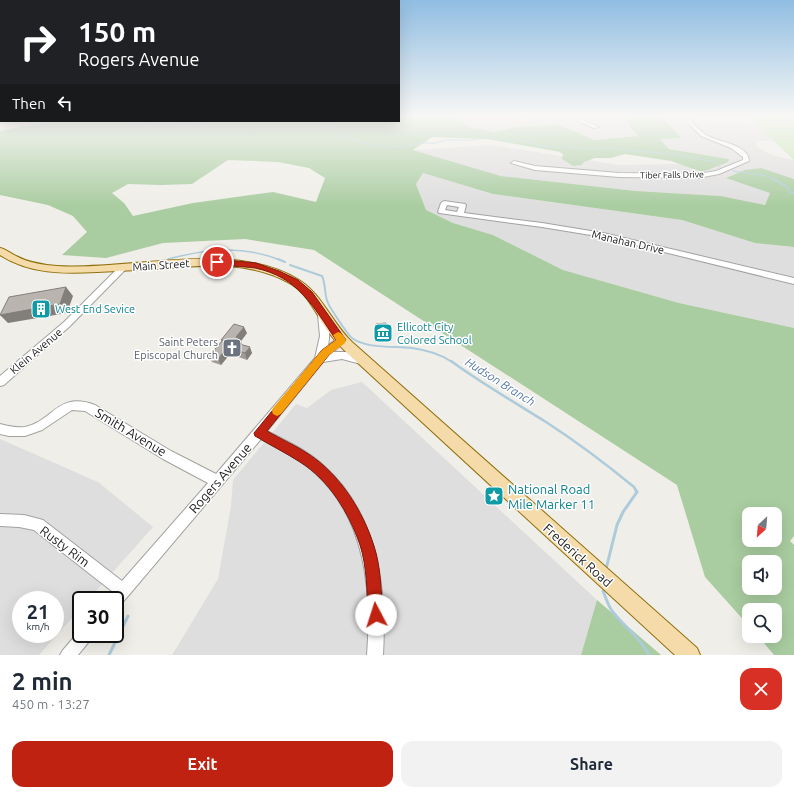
<!DOCTYPE html>
<html lang="en">
<head>
<meta charset="utf-8">
<style>
	body { margin:0; font-family:Ubuntu,sans-serif; background:#f2f2f3; color:#1f2937; height:100vh; display:flex; flex-direction:column; font-size:15px; white-space:nowrap }
	* { box-sizing:border-box; margin:0 }
	p { font-size:13px; color:#747a83 }
	.icon { flex:none; width:22px; height:22px; fill:none; stroke:currentColor; stroke-width:2; stroke-linecap:round; stroke-linejoin:round }
	.map { position:relative; height:655px; overflow:hidden }
	.side { display:flex; flex-direction:column; background:#fff; flex:1 }
	.side>* { flex:none }
	.guide { position:absolute; left:0px; top:0px; width:400px; height:122px; box-shadow:0 4px 16px #0002; background:#202124; color:#fff; overflow:hidden }
	.needle { width:26px; rotate:206deg }
	.controls { position:absolute; left:742px; top:507px; display:grid; gap:8px }
	.controls a { display:grid; place-items:center; width:40px; height:40px; border-radius:8px; background:#fff; box-shadow:0 4px 16px #0002; font-size:20px }
	.speed { position:absolute; left:12px; top:591px; display:flex; gap:8px; font-size:20px; font-weight:700; text-align:center }
	.speed>* { display:grid; place-content:center; width:52px; height:52px; border-radius:50%; background:#fff; box-shadow:0 4px 16px #0002; line-height:1 }
	.speed small { font-size:10px; font-weight:400 }
	.speed .limit { border:2px solid #111; border-radius:6px; background:#fff; color:#111 }
	.pin { position:absolute; display:grid; place-items:center; width:34px; height:34px; color:#fff; margin:-17px; border:2px solid #fff; border-radius:50%; box-shadow:0 1px 4px #0007 }
	.me { position:absolute; width:44px; margin:-22px; rotate:355deg; stroke-linejoin:round; filter:drop-shadow(0 0 3px #0008) }
	.turn { display:flex; align-items:center; gap:14px; height:84px; padding:0 12px; font-size:18px }
	.turn .icon { width:52px; height:52px; stroke-width:2.5 }
	.turn b { display:block; font-size:28px; line-height:34px }
	.then { display:flex; align-items:center; height:38px; padding:0 12px; background:#0003; gap:8px; font-size:15px }
	.round { display:grid; place-items:center; flex:none; width:42px; height:42px; border-radius:12px; background:#f2f2f3 }
	.summary { display:flex; align-items:center; justify-content:space-between; height:68px; padding:0 12px }
	h1 { font-size:24px; font-weight:700; line-height:30px }
	.primary-button { display:flex; gap:8px; margin-top:auto; padding:8px 12px }
	.primary-button a { flex:1; height:46px; border-radius:12px; background:#c02211; color:#fff; font-size:16px; font-weight:700; line-height:46px; text-align:center }
	.primary-button a+a { background:#f2f2f3; color:#1f2937 }
	.map>svg:first-child { display:block }
	.residential { fill:#dfdede; fill-rule:evenodd }
	.grass { fill:#c7e5b3 }
	.forest { fill:#a9cca0; fill-rule:evenodd }
	.lines { fill:none; stroke-linecap:round; stroke-linejoin:round }
	.stream-far4 { stroke:#adcbda; stroke-width:1 }
	.stream-far3 { stroke:#adcbda; stroke-width:1.5 }
	.stream-far2 { stroke:#adcbda; stroke-width:2 }
	.stream-far1 { stroke:#adcbda; stroke-width:2.5 }
	.stream { stroke:#adcbda; stroke-width:3 }
	.minor-casing { stroke:#a2a2a2; stroke-width:2 }
	.major-casing { stroke:#90710d; stroke-width:2 }
	.minor { fill:#fff; fill-rule:evenodd }
	.major { fill:#f4dba9; fill-rule:evenodd }
	.wall { fill:#a09b96 }
	.shaded-wall { fill:#827e7a }
	.building { fill:#bab4ae; stroke:#827e7a }
	.route { fill:#c02211; stroke:#7d160b }
	.slow { fill:#f59e0b }
	.labels { text-anchor:middle; stroke-width:3; stroke-linejoin:round; paint-order:stroke }
	.far-street-label { font-size:9px; fill:#212121; stroke:#fff }
	.street-label { font-size:11px; fill:#212121; stroke:#fff }
	.culture-label { font-size:11px; fill:#0d838f; stroke:#fff; text-anchor:start }
	.worship-label { font-size:11px; fill:#5b616d; stroke:#fff; text-anchor:end }
	.water-label { font-size:12px; font-style:italic; fill:#5477a9; stroke:#fff }
	.near-street-label { font-size:13px; fill:#212121; stroke:#fff }
	.near-culture-label { font-size:13px; fill:#0d838f; stroke:#fff; text-anchor:start }
</style>
</head>
<body>
<div class="map">
<svg width="794" height="655" viewBox="0 0 794 655">
	<rect width="100%" height="100%" fill="#f0eee8"/>
	<!-- residential -->
	<g class="residential">
		<path d="M460 115H624L629 126 638 136 594 140 558 124 516 127 494 132 466 126Z"/>
		<path d="M668 115H689L697 122 757 125 774 141H757L756 146 771 155 794 160V179L761 168 727 178 771 193 765 205 721 196 636 191 501 176 413 150 490 145 619 165 683 164 702 172 729 159 669 149 660 139 681 138 661 117Z"/>
		<path d="M423 173 493 194 682 220 755 243 794 247V328L679 303 563 270 493 235 453 223 426 210 416 184Z"/>
		<path d="M362 382 597 600 581 655H172L218 579 231 506 233 480 296 404 307 408 331 390Z"/>
		<path d="M0 439 98 482 153 527 88 600H81V608L39 655H0ZM21 600H55V634H21Z"/>
	</g>
	<!-- grass -->
	<path class="grass" d="M746 115H788L794 119V160Z"/>
	<!-- forest -->
	<g class="forest">
		<path d="M399 115H460L466 126 494 132 516 127 558 124 594 140 638 136 629 126 624 115H668L662 117 681 138 660 139 669 149 729 159 728 162 702 172 671 161 625 154 611 158H595L584 162 581 165 573 166 562 159 563 155 560 152 487 139 432 137 413 150 501 176 636 191 721 196 765 205 770 193 726 178 745 170 761 168 794 179V247L755 243 682 220 493 194 423 173 416 184 426 210 453 223 493 235 563 270 679 303 794 328V536L790 541 794 545V655H774L758 636H775V610H749V626L705 577 677 485 314 250 245 239 163 243 106 258 62 255 87 232 73 216 48 205 0 195V131L52 121H399ZM228 160 278 162 309 168 325 178 316 202 273 192 193 203 133 216 124 203 112 193 128 184 161 185 192 184ZM749 514H775V540H749ZM749 562H775V588H749Z"/>
		<path d="M597 600 661 655H581Z"/>
	</g>
	<g class="lines">
		<!-- stream-far4 -->
		<g class="stream-far4">
			<path d="M125 121 148 125 164 123 187 126 194 125 202 121"/>
			<path d="M313 121 332 129 339 136 374 145 399 147 423 143H436L446 140H472L491 137 512 141 519 140 542 146 590 149 612 148 630 151 663 153 711 161 717 163 720 167"/>
			<path d="M733 171 767 176 773 179"/>
		</g>
		<!-- stream-far3 -->
		<g class="stream-far3">
			<path d="M771 178 787 187 790 192 794 193"/>
			<path d="M168 259C206 249 243 245 280 260"/>
		</g>
		<!-- stream-far2 -->
		<g class="stream-far2">
			<path d="M278 259 285 262"/>
			<path d="M290 265 322 276C326 284 324 295 328 303 330 308 348 335 352 338 366 349 395 346 412 348 426 350 441 354 452 362"/>
		</g>
		<!-- stream-far1 -->
		<path class="stream-far1" d="M451 361C481 383 514 402 546 422 577 442 606 464 634 487L637 492"/>
		<!-- stream -->
		<g class="stream">
			<path d="M606 569 617 525 623 512 637 492 636 491"/>
			<path d="M603 591C606 598 608 605 612 611 624 627 640 637 649 655"/>
			<path d="M109 655 128 616"/>
		</g>
		<defs>
			<g id="minor">
				<path d="M503 115H545L496 118 494 117Z"/>
				<path d="M564 115H571L599 127 594 128Z"/>
				<path d="M680 115H685C692 122 698 129 706 135 717 142 749 144 749 161L719 174 698 178 619 177 535 170 511 163 514 161 535 166 619 173 698 174 716 171 743 160V157L731 148 701 136Z"/>
				<path d="M0 121H12L0 123Z"/>
				<path d="M444 201 465 204 466 205 464 213 542 223 603 233 794 278V284L603 237 542 227 439 213 438 212 441 203ZM447 205 459 207 457 212 445 210Z"/>
				<path d="M120 266H123L127 268 70 326 4 385 0 386V376L64 322Z"/>
				<path d="M322 312 325 313C330 323 330 335 328 346 333 342 338 335 345 338L347 340 333 352H346L364 357 366 360 364 363 361 364 342 359 323 362 267 431C287 441 308 451 324 466 377 513 387 588 383 655H367C372 591 366 519 315 473 299 459 280 449 261 439L128 596 120 605 115 607V600H108L113 592 34 530 19 527 0 526V514L24 515 43 520 122 581 208 483 163 459 85 411 72 410 42 430 25 436H9L0 434V424C8 426 16 428 25 427 54 421 57 391 95 405L171 451 216 474 315 358 320 336 318 315Z"/>
				<path d="M81 629V634H94L91 639 78 655H60L63 650Z"/>
			</g>
			<path id="major" d="M0 248C6 249 11 254 16 256 29 263 43 265 57 266 131 271 233 239 299 280 322 294 332 323 352 342L697 648 700 655H675L346 352C341 347 335 341 330 334 317 317 310 296 291 284 251 260 202 265 158 269 137 270 117 271 97 272 63 274 30 274 0 255Z"/>
		</defs>
		<!-- minor casing -->
		<use href="#minor" class="minor-casing"/>
		<!-- major casing -->
		<use href="#major" class="major-casing"/>
		<!-- minor -->
		<use href="#minor" class="minor"/>
		<!-- major -->
		<use href="#major" class="major"/>
	</g>
	<!-- wall -->
	<g class="wall">
		<path d="M376 324 388 334 389 338 379 339Z"/>
		<path d="M247 333 241 341 242 345 252 353 247 360 230 354 221 365 212 362 209 356 222 342 221 340Z"/>
	</g>
	<!-- shaded-wall -->
	<g class="shaded-wall">
		<path d="M66 287 73 296 67 313 8 323 0 315Z"/>
		<path d="M244 327 247 333 241 341 242 345 236 343V337Z"/>
		<path d="M250 347 252 353 247 360 245 353Z"/>
		<path d="M227 348 230 354 221 365 218 359Z"/>
	</g>
	<!-- building -->
	<g class="building">
		<path d="M66 287 60 304 0 315 9 297Z"/>
		<path d="M386 323 388 334 379 335 376 324Z"/>
		<path d="M234 324 244 327 236 337 240 339 236 343 250 347 245 353 227 348 218 359 209 356 223 340H221Z"/>
	</g>
	<!-- sky -->
	<linearGradient id="sky" x2="0" y2="1"><stop stop-color="#90bde2"/><stop offset="0.56" stop-color="#f8f7f5"/><stop offset="1" stop-color="#f8f7f5" stop-opacity="0"/></linearGradient>
	<rect width="794" height="207" fill="url(#sky)"/>
	<!-- route -->
	<path class="route" d="M217 259 256 263 279 271 298 280 312 292 346 340 329 355 267 431C281 439 297 446 310 455 340 475 363 511 374 546 381 567 381 592 383 615L381 620 376 622 370 620 368 615C367 592 367 567 360 545 349 513 329 480 300 462 286 453 270 445 255 436L254 433 322 350 336 340C313 306 298 277 255 268 241 266 228 267 214 263L213 262Z"/>
	<!-- slow -->
	<path class="slow" d="M338 332C342 333 344 336 346 340L345 343 329 355 281 414 277 416 273 414 272 411 273 408 322 350 336 340 333 335Z"/>
	<!-- icons -->
	<defs>
		<symbol id="building-square" viewBox="-11 -11 22 22"><rect x="-9" y="-9" width="18" height="18" rx="4" fill="#0f9aa8" stroke="#fff"/><path d="M-4-6H4V6H1V3H-1V6H-4ZM-2.5-4.3h1.7v1.8h-1.7ZM.8-4.3h1.7v1.8H.8ZM-2.5-1h1.7V.8h-1.7ZM.8-1h1.7V.8H.8Z" fill="#fff"/></symbol>
		<symbol id="museum-square" viewBox="-11 -11 22 22"><rect x="-9" y="-9" width="18" height="18" rx="4" fill="#0f9aa8" stroke="#fff"/><path d="M0-6L6-3V-2H-6V-3ZM-5-1h2V3h-2ZM-1-1h2V3h-2ZM3-1h2V3H3ZM-6 4H6V6H-6Z" fill="#fff"/></symbol>
		<symbol id="church-square" viewBox="-11 -11 22 22"><rect x="-9" y="-9" width="18" height="18" rx="4" fill="#6b7280" stroke="#fff"/><path d="M-1.2-6h2.4v3.5h3.3v2.4h-3.3V6h-2.4V-.1h-3.3v-2.4h3.3Z" fill="#fff"/></symbol>
		<symbol id="sight-square" viewBox="-11 -11 22 22"><rect x="-9" y="-9" width="18" height="18" rx="4" fill="#0f9aa8" stroke="#fff"/><path d="M0-6L1.8-2.2L6-1.7L2.9 1.2L3.7 5.4L0 3.3L-3.7 5.4L-2.9 1.2L-6-1.7L-1.8-2.2Z" fill="#fff"/></symbol>
	</defs>
	<g fill-rule="evenodd">
		<use href="#building-square" x="30" y="298" width="22" height="22"/>
		<use href="#museum-square" x="372" y="322" width="22" height="22"/>
		<use href="#church-square" x="221" y="337" width="22" height="22"/>
		<use href="#sight-square" x="483" y="485" width="22" height="22"/>
	</g>
	<g class="labels">
		<!-- far-street labels -->
		<g class="far-street-label">
			<text transform="translate(672 175) rotate(-1)" y="3">Tiber Falls Drive</text>
		</g>
		<!-- street labels -->
		<g class="street-label">
			<text transform="translate(628 242) rotate(13)" y="4">Manahan Drive</text>
			<text transform="translate(161 265) rotate(-4)" y="4">Main Street</text>
			<text transform="translate(36 351) rotate(-40)" y="4">Klein Avenue</text>
		</g>
		<!-- culture labels -->
		<g class="culture-label">
			<text x="55" y="313">West End Sevice</text>
			<text x="397" y="331">Ellicott City<tspan x="397" dy="13">Colored School</tspan></text>
		</g>
		<!-- worship labels -->
		<g class="worship-label">
			<text x="218" y="346">Saint Peters<tspan x="218" dy="13">Episcopal Church</tspan></text>
		</g>
		<!-- water labels -->
		<g class="water-label">
			<text transform="translate(500 382) rotate(32)" y="4">Hudson Branch</text>
		</g>
		<!-- near-street labels -->
		<g class="near-street-label">
			<text transform="translate(131 432) rotate(31)" y="5">Smith Avenue</text>
			<text transform="translate(220 478) rotate(-49)" y="5">Rogers Avenue</text>
			<text transform="translate(65 546) rotate(37)" y="5">Rusty Rim</text>
			<text transform="translate(578 555) rotate(42)" y="5">Frederick Road</text>
		</g>
		<!-- near-culture labels -->
		<g class="near-culture-label">
			<text x="508" y="494">National Road<tspan x="508" dy="15">Mile Marker 11</tspan></text>
		</g>
	</g>
</svg>
<div class="controls">
<a><svg class="needle" viewBox="-14 -14 28 28"><path d="M0-13l5 13h-10z" fill="#e53935"/><path d="M0 13l5-13h-10z" fill="#747a83"/></svg></a>
<a><svg class="icon" aria-label="sound" viewBox="0 0 24 24"><path d="M4 9h4l5-4v14l-5-4H4zM17 9q2 3 0 6"/></svg></a>
<a><svg class="icon" aria-label="search" viewBox="0 0 24 24"><circle cx="10" cy="10" r="6"/><path d="M15 15l6 6"/></svg></a>
</div>
<div class="speed"><div>21<small>km/h</small></div><div class="limit">30</div></div>
<div class="pin" style="left:217px;top:262px;background:#d93025"><svg class="icon" aria-label="arrive" viewBox="0 0 24 24"><path d="M6 21V4h12l-3 4 3 4H6"/></svg></div>
<svg class="me" style="left:376px;top:615px" viewBox="-20 -20 40 40"><circle r="19" fill="#fff"/><path d="M0-13L10 11 0 6-10 11z" fill="#c02211"/></svg>
<div class="guide">
<div class="turn"><svg class="icon" aria-label="right" viewBox="0 0 24 24"><path d="M7 20v-9h11M14 6l5 5-5 5"/></svg><div><b>150 m</b>Rogers Avenue</div></div>
<div class="then">Then<svg class="icon" aria-label="left" viewBox="0 0 24 24"><path d="M17 20v-9H6M10 6l-5 5 5 5"/></svg></div>
</div>
</div>
<section class="side">
<div class="summary"><div><h1>2 min</h1><p>450 m · 13:27</p></div><a class="round" style="background:#d93025;color:#fff"><svg class="icon" aria-label="close" viewBox="0 0 24 24"><path d="M6 6l12 12M18 6L6 18"/></svg></a></div>
<div class="primary-button"><a>Exit</a><a>Share</a></div>
</section>
</body>
</html>
